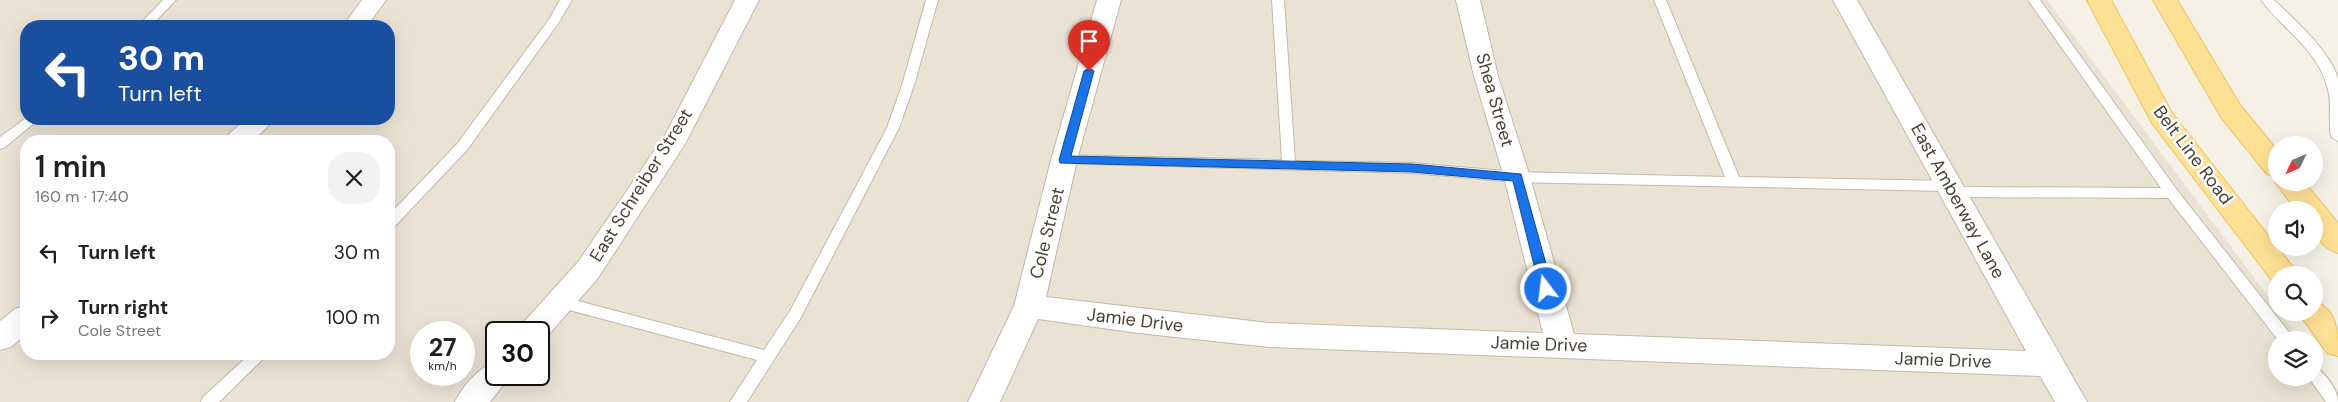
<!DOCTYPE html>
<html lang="en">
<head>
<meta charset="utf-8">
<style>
	body { margin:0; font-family:"DM Sans",sans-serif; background:#f2f2f2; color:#222; height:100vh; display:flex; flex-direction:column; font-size:19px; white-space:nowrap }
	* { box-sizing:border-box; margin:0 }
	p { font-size:16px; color:#767676 }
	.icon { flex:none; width:28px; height:28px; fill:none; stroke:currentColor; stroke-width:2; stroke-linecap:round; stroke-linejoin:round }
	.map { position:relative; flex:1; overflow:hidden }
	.details { position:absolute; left:20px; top:135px; width:375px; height:225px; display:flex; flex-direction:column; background:#fff; border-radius:20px; box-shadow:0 5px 20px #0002 }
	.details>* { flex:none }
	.guide { position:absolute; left:20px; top:20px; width:375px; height:105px; border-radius:20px; box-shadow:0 5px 20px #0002; background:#1a4fa0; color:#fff; overflow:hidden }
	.needle { width:32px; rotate:226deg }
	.fabs { position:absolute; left:2268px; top:136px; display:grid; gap:10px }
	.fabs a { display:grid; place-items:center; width:55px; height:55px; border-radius:50%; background:#fff; box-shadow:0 5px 20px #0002; font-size:25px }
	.speed { position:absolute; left:410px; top:321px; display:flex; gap:10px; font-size:25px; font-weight:700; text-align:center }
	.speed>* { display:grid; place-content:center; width:65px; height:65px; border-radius:50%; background:#fff; box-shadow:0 5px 20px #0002; line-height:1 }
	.speed small { font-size:12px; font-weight:400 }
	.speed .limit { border:2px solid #111; border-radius:8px; background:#fff; color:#111 }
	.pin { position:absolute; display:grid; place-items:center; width:42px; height:42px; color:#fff; margin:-51px -21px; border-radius:50% 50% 50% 0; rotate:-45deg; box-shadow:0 0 5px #0007 }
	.pin .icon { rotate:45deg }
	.me { position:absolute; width:55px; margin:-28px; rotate:345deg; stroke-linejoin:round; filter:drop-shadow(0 0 4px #0008) }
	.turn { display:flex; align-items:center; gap:18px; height:105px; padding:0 15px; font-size:22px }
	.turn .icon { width:65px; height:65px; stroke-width:2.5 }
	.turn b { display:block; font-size:35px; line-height:42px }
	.round { display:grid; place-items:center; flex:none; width:52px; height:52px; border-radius:20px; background:#f2f2f2 }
	.head { display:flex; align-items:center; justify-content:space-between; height:85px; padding:0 15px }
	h1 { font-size:30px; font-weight:600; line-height:38px }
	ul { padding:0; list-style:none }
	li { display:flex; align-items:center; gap:15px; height:65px; padding:0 15px }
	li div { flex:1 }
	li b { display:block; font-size:19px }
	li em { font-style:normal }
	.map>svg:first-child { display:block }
	.residential { fill:#eae3d4; fill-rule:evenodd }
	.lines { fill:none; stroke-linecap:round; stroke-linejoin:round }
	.lane-casing { stroke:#c2b9a8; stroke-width:2 }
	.street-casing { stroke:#c2b9a8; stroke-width:2 }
	.primary-casing { stroke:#f0c359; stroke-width:2 }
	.lane { fill:#fff; fill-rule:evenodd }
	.street { fill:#fff; fill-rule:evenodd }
	.primary { fill:#ffe196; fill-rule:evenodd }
	.route { fill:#1a73e8; stroke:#114b97 }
	.labels { text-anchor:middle; stroke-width:5; stroke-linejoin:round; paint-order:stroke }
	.street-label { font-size:18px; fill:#494135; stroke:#fff }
</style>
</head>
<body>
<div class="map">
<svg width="2338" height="402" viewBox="0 0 2338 402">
	<rect width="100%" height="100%" fill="#f5f1e7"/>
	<!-- residential -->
	<path class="residential" d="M0 0H2047L2276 307V312L2280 313 2301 340H2276V378H2314V358L2338 390V402H0ZM26 26H389V119H26ZM26 141H389V354H26ZM421 332H464V375H421ZM496 332H539V375H496Z"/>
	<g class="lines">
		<defs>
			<g id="lane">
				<path d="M163 0H176L151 26H138Z"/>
				<path d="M560 0H572L559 22 467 150 394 227 389 228V215L457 144 550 18Z"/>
				<path d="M926 0H938L915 82 899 128 800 319 747 402H730L757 360 554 306 552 302 554 298 559 296 764 350 790 311 887 128 903 82Z"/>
				<path d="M1272 0H1284L1295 161 1412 163 1517 172 1725 177 1654 0H1666L1739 177 1950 181 1955 183 1956 187 2161 188 2028 0H2040L2177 190 2295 340H2278L2168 198 1953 197 1948 195 1947 191 1517 182 1412 173 1059 163 1057 160 1059 157 1064 155 1282 160Z"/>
				<path d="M2261 0H2274C2292 17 2334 55 2338 80 2338 99 2338 122 2338 141L2331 137C2328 121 2332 105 2328 90 2319 50 2284 31 2261 0Z"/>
				<path d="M26 118 39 119 5 147 0 149V137Z"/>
				<path d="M250 354H268L219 402H201L203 397Z"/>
				<path d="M2314 368C2325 371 2338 390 2338 402H2326L2309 378H2314Z"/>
			</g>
			<g id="street">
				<path d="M362 0H386L367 26H343Z"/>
				<path d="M735 0H759L685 144 598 278 544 340 539 342V332H518L522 324 578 262 665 135Z"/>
				<path d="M1097 0H1121L1077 160 1046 297 1269 323 1543 333 1504 177 1474 76 1456 0H1480L1498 76 1530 177 1574 334 2026 351 1833 0H1857L2087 402H2055L2040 376 1269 347 1138 333 1038 319 1000 402H968L1014 306 1051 160Z"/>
				<path d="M246 119H275L253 141H224L228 135Z"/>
				<path d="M26 305V334L11 347 0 350V321L15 309Z"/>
				<path d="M496 361V375H511L490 402H455C463 386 479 367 496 361Z"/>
			</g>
			<g id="primary">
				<path d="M2087 0H2111L2172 113 2299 275H2276V284L2274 283 2152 123Z"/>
				<path d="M2153 0H2177L2240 105 2276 149V176L2267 174 2221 117Z"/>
				<path d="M2276 181V182H2304L2338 223V253C2315 245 2314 231 2314 210H2296L2275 182Z"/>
				<path d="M2314 301C2338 310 2338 332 2338 356L2327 353 2298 312H2314Z"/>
			</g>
		</defs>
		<!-- lane casing -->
		<use href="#lane" class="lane-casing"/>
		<!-- street casing -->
		<use href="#street" class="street-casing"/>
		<!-- primary casing -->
		<use href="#primary" class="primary-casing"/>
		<!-- lane -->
		<use href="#lane" class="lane"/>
		<!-- street -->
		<use href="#street" class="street"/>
		<!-- primary -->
		<use href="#primary" class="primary"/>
	</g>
	<!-- route -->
	<path class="route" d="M1089 68 1094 71 1071 156 1412 164 1521 174 1553 289 1546 293 1540 289 1513 181 1412 172 1060 163 1059 160 1084 71Z"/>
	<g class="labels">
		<!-- street labels -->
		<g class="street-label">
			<text transform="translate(1495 100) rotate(74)" y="6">Shea Street</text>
			<text transform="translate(2193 155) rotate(53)" y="6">Belt Line Road</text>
			<text transform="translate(641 185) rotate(-58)" y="6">East Schreiber Street</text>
			<text transform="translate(1958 201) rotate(61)" y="6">East Amberway Lane</text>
			<text transform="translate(1047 233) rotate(-76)" y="6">Cole Street</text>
			<text transform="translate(1135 320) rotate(7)" y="6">Jamie Drive</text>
			<text transform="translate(1539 344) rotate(2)" y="6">Jamie Drive</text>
			<text transform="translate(1943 360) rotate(2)" y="6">Jamie Drive</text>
		</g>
	</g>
</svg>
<div class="fabs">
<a><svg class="needle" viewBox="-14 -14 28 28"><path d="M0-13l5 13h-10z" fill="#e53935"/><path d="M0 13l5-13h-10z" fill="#767676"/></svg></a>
<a><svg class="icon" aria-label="sound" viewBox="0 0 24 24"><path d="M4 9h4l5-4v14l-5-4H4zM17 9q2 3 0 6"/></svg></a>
<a><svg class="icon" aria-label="search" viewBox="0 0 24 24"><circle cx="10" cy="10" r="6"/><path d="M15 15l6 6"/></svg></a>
<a><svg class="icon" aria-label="layers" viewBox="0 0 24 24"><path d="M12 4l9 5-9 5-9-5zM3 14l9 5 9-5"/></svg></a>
</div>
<div class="speed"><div>27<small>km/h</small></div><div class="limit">30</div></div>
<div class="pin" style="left:1089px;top:71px;background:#d93025"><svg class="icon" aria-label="arrive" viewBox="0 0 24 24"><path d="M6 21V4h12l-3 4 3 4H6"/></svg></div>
<svg class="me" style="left:1546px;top:289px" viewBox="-20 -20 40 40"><circle r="17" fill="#1a73e8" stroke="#fff" stroke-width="3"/><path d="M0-11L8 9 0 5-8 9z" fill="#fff"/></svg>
<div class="guide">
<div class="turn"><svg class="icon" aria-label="left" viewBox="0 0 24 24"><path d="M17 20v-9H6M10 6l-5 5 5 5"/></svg><div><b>30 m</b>Turn left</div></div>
</div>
<section class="details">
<div class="head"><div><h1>1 min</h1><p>160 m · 17:40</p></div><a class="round"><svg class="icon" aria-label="close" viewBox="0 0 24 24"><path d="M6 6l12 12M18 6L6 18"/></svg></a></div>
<ul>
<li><svg class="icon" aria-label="left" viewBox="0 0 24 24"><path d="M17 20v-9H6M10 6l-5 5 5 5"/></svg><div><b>Turn left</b></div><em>30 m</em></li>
<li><svg class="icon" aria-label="right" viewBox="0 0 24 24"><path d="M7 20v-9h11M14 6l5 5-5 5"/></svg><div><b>Turn right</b><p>Cole Street</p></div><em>100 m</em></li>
</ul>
</section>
</div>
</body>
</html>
